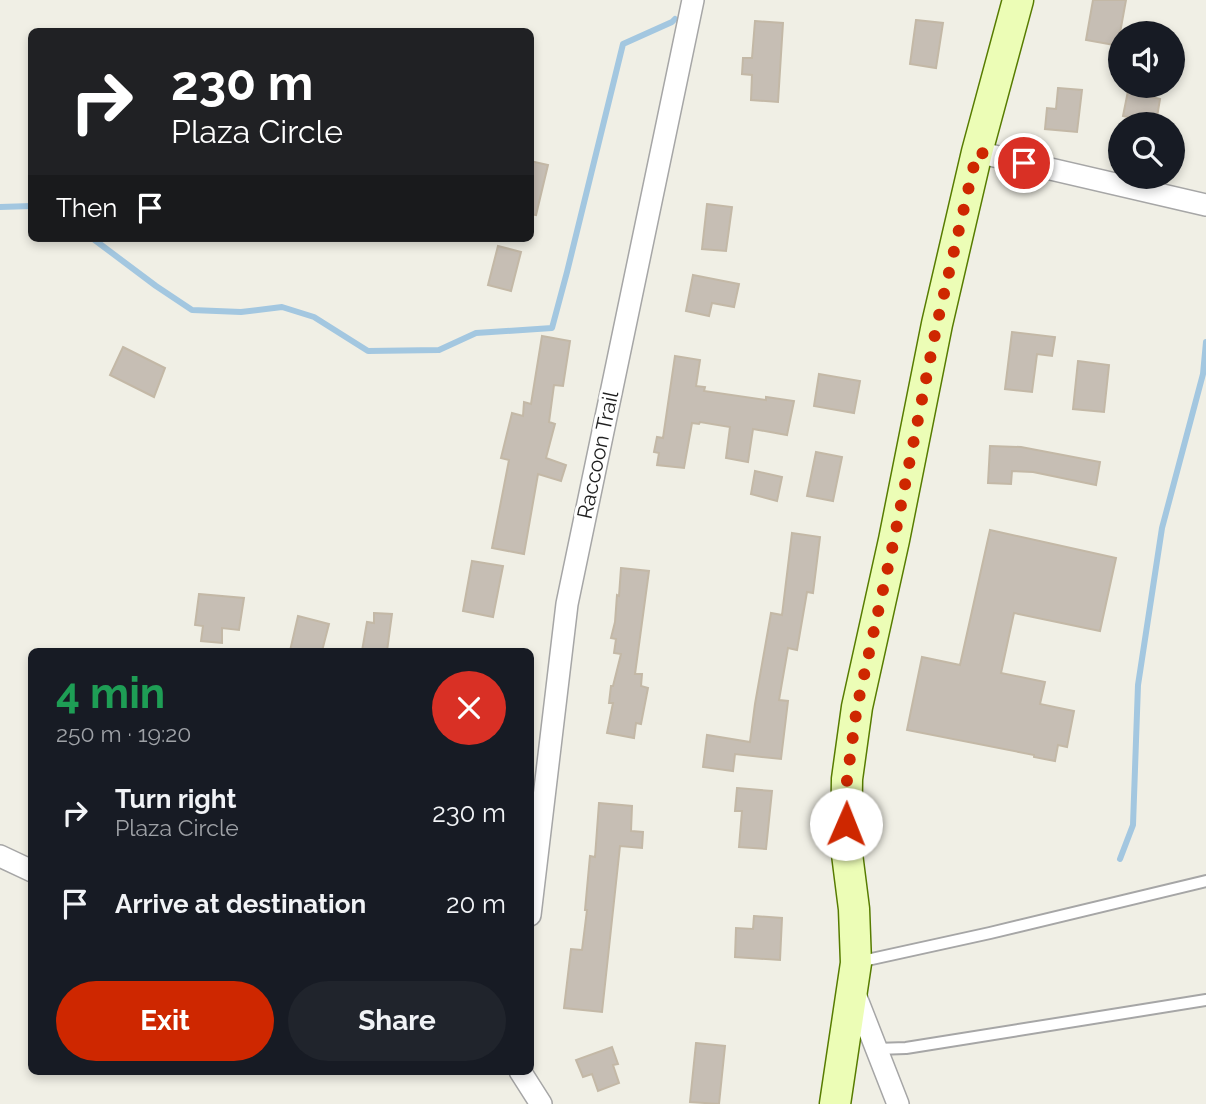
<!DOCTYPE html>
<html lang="en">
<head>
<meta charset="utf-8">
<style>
	body { margin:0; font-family:Raleway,sans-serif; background:#20242c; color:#f1f3f6; height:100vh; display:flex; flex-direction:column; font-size:26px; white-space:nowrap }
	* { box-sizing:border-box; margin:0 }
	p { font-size:23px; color:#9ea1a6 }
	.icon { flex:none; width:38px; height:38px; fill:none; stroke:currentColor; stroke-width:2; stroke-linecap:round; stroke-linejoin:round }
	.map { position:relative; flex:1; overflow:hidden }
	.sheet { position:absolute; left:28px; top:648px; width:506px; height:427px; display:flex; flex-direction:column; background:#171b24; border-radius:10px; box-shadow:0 4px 10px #0003 }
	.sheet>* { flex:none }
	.top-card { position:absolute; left:28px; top:28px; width:506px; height:214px; border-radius:10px; box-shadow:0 4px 10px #0003; background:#202124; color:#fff; overflow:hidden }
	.tools { position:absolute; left:1108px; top:21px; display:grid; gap:14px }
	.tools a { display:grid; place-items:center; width:77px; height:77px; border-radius:50%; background:#171b24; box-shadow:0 4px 10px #0003; font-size:35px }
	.pin { position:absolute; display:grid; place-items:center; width:60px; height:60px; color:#fff; margin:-30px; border:4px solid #fff; border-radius:50%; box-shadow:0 2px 7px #0007 }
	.me { position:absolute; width:77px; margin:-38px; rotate:1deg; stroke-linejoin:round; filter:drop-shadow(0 0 5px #0008) }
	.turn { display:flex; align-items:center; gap:24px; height:147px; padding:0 28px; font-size:32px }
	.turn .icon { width:91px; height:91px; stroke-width:2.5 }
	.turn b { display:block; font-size:49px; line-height:60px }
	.then { display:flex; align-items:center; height:66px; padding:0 28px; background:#0003; gap:14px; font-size:26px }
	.round { display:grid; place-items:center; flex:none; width:74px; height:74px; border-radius:37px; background:#20242c }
	.head { display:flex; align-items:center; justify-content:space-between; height:119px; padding:0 28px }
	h1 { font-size:42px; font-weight:700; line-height:52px; color:#1e9e55 }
	.button { display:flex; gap:14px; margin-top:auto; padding:14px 28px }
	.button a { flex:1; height:80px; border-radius:42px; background:#ce2700; color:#fff; font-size:28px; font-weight:700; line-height:80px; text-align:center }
	.button a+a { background:#20242c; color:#f1f3f6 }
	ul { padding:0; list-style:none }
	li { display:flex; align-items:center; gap:21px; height:91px; padding:0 28px }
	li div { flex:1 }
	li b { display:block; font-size:26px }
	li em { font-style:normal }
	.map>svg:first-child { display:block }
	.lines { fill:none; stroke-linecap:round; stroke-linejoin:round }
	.stream { stroke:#a3c7e0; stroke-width:6 }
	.building { fill:#c6beb4; stroke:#c3b8a6; stroke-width:2 }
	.lane-casing { stroke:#a6a6a6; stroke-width:14 }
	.street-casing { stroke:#a6a6a6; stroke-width:24 }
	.secondary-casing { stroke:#577c00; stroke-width:33 }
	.lane { stroke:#fff; stroke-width:10 }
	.street { stroke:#fff; stroke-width:21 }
	.secondary { stroke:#ecfdb6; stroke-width:30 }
	.route { stroke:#ce2700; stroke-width:12; stroke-dasharray:0 21.6 }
	.labels { text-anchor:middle; stroke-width:6; stroke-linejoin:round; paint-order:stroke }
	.street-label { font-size:21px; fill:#1f1f1f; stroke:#fff }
</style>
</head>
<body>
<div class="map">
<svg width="1206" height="1104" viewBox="0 0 1206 1104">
	<rect width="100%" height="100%" fill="#f0efe5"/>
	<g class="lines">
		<!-- stream -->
		<g class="stream">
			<path d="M0 207 32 206"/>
			<path d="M92 238 156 286 192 310 241 312 282 307 314 317 368 351 439 350 476 333 552 328 567 272 623 44 672 22 675 19"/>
			<path d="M1120 859 1133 825 1138 685 1162 528 1203 374 1206 342"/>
		</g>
	</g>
	<!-- building -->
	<g class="building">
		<path d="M1093 0H1126L1120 33V46L1086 40Z"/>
		<path d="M916 20 943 23 936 68 910 64Z"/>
		<path d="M755 21 783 23 778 102 751 100 752 75 742 74 743 58H752Z"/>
		<path d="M1058 88 1082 90 1077 132 1045 129 1047 108 1056 109Z"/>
		<path d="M1128 91 1160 99 1156 123 1123 116Z"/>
		<path d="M530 161 548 165 536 215 530 214Z"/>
		<path d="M707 204 732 207 726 251 702 249Z"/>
		<path d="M498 246 521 252 511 291 488 285Z"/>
		<path d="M693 275 739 284 734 307 712 303 709 316 686 311Z"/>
		<path d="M1012 332 1055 337 1052 356 1037 354 1032 392 1005 389Z"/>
		<path d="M542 336 570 341 563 386 554 385 549 422 555 424 546 458 566 465 561 481 538 474 524 554 492 548 509 460 501 458 512 413 523 416 524 402 531 404Z"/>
		<path d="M123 347 165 368 154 397 110 375Z"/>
		<path d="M675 356 700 360 696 386 705 387 704 391 766 400V397L794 401 787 435 753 429 748 462 726 458 730 427 700 422 699 424 692 423 684 468 657 465 659 453 654 452 657 437 663 438Z"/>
		<path d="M1078 361 1109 365 1104 412 1073 409Z"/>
		<path d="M819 374 860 381 854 413 814 406Z"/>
		<path d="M990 446 1021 447 1100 462 1096 485 1033 472 1012 471 1011 484 988 483Z"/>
		<path d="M816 452 842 457 833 501 807 496Z"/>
		<path d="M755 471 782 477 777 501 751 494Z"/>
		<path d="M990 530 1116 558 1100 631 1014 613 1001 673 1045 682 1040 704 1074 711 1067 747 1058 745 1055 761 1034 757V755L907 730 922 657 960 665Z"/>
		<path d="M792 533 820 537 813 593 807 592 797 650 788 648 779 700 788 701 781 759 735 754 733 771 703 767 707 735 750 742 755 704 771 613 782 615Z"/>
		<path d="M472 561 503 566 493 617 463 611Z"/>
		<path d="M621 568 649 571 635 674H642L641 686 648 688 641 724 636 723 634 738 607 733 613 703H609L611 686H613L621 654 614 653 616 639 611 638 615 622 617 595 619 596Z"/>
		<path d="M199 594 244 598 239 630 222 628V643L201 641 203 626 195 625Z"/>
		<path d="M374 613 392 614 387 651H362L367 622 374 623Z"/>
		<path d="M298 616 329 624 322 651H290Z"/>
		<path d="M737 788 772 791 766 849 739 847 742 811H735Z"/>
		<path d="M599 803 632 806 631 831 643 832 642 848 620 846 602 1012 564 1008 571 949 582 950 587 910H585L590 856 595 857Z"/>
		<path d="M754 916 782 918 780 960 735 957 736 928 753 929Z"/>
		<path d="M696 1043 725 1046 719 1104 690 1102Z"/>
		<path d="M612 1047 618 1064 613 1065 619 1083 598 1091 592 1074 583 1077 576 1060Z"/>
	</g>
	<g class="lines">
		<defs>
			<g id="lane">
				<path d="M858 962 990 933 1206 881"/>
				<path d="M876 1049 906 1048 1206 1000"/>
			</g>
			<g id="street">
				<path d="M977 152 1206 205"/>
				<path d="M0 856 32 871"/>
				<path d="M530 915 567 604 693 0"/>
				<path d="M853 989 898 1104"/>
				<path d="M520 1071 541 1104"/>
			</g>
			<path id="secondary" d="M835 1104 856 963 854 909 846 846 847 779 857 707 894 540 937 324 977 152 1018 0"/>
		</defs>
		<!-- lane casing -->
		<use href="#lane" class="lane-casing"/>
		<!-- street casing -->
		<use href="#street" class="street-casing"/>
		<!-- secondary casing -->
		<use href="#secondary" class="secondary-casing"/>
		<!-- lane -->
		<use href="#lane" class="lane"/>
		<!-- street -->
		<use href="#street" class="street"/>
		<!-- secondary -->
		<use href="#secondary" class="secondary"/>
	</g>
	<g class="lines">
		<!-- route -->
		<path class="route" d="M846 824 847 779 857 707 894 540 937 324 977 152 1024 163"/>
	</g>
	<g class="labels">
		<!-- street labels -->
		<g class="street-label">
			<text transform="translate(598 455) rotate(-78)" y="7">Raccoon Trail</text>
		</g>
	</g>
</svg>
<div class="tools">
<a><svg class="icon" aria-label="sound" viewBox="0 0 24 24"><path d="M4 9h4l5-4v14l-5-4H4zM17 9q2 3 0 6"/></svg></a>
<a><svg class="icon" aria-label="search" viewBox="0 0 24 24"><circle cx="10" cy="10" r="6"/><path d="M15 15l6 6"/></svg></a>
</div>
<div class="pin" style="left:1024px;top:163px;background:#d93025"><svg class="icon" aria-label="arrive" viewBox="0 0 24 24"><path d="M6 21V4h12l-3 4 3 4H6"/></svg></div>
<svg class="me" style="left:846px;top:824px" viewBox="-20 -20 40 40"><circle r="19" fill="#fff"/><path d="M0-13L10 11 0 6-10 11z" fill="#ce2700"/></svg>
<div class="top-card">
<div class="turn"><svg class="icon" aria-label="right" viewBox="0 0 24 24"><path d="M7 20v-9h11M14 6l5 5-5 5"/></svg><div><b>230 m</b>Plaza Circle</div></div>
<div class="then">Then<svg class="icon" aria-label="arrive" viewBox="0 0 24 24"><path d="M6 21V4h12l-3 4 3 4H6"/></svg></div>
</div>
<section class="sheet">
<div class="head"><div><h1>4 min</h1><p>250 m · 19:20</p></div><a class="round" style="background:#d93025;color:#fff"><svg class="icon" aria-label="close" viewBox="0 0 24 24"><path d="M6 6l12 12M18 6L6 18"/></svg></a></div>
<ul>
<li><svg class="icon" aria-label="right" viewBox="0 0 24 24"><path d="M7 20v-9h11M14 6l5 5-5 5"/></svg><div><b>Turn right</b><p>Plaza Circle</p></div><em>230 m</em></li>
<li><svg class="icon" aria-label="arrive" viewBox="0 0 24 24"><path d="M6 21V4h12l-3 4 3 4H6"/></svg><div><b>Arrive at destination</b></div><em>20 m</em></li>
</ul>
<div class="button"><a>Exit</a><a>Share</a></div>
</section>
</div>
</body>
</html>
